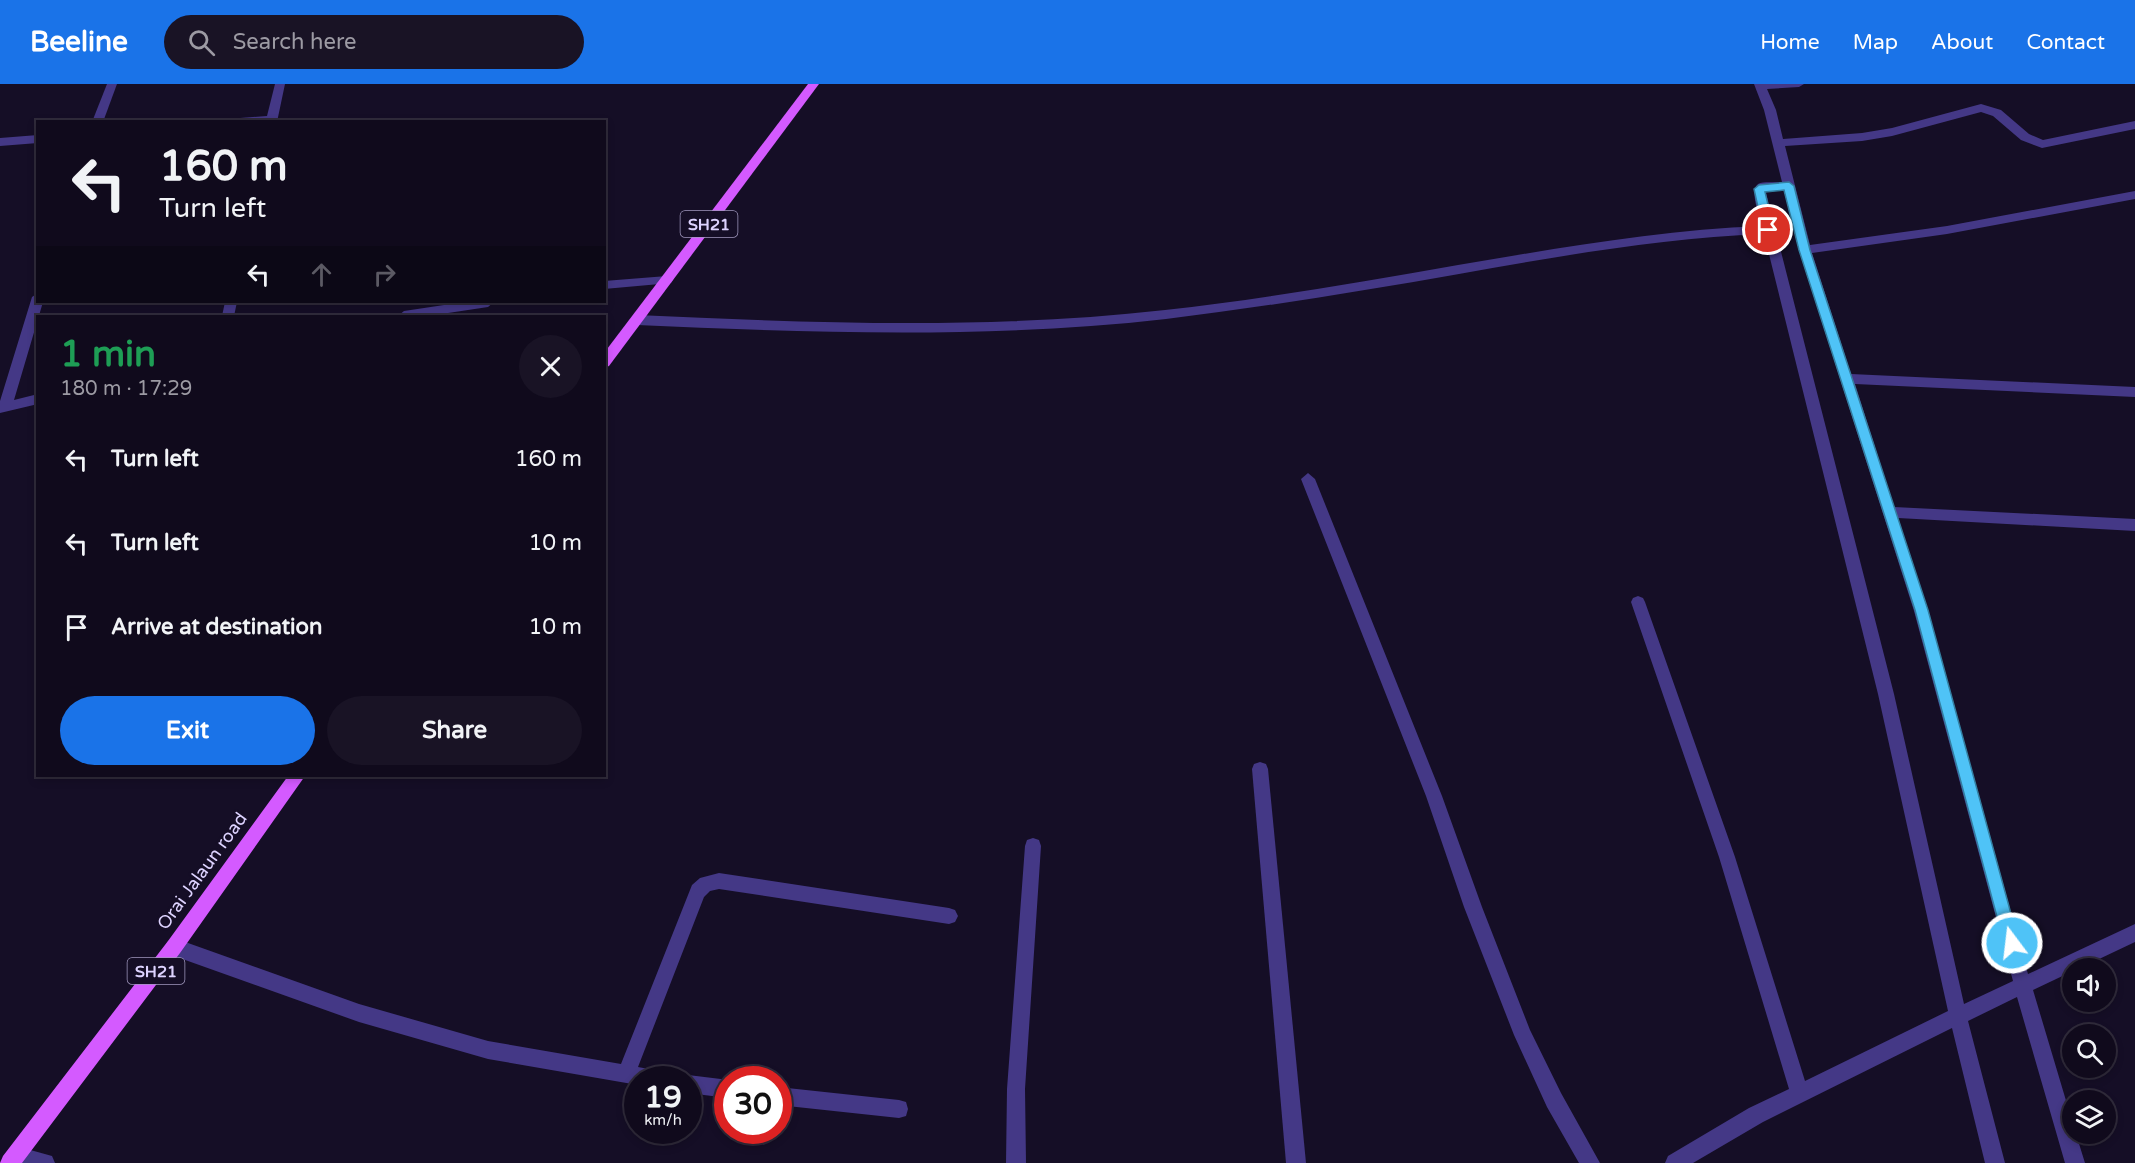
<!DOCTYPE html>
<html lang="en">
<head>
<meta charset="utf-8">
<style>
	body { margin:0; font-family:"Varela Round",sans-serif; background:#191325; color:#f1f3f6; height:100vh; display:flex; flex-direction:column; font-size:22px; white-space:nowrap }
	* { box-sizing:border-box; margin:0 }
	p { font-size:20px; color:#9c9aa3 }
	.icon { flex:none; width:33px; height:33px; fill:none; stroke:currentColor; stroke-width:2; stroke-linecap:round; stroke-linejoin:round }
	.map { position:relative; flex:1; overflow:hidden }
	.panel { position:absolute; left:36px; top:231px; width:570px; height:462px; display:flex; flex-direction:column; background:#100a1c; border-radius:0px; box-shadow:0 3px 9px #0003,0 0 0 2px #302b3b }
	.panel>* { flex:none }
	.hud { position:absolute; left:36px; top:36px; width:570px; height:183px; border-radius:0px; box-shadow:0 3px 9px #0003,0 0 0 2px #302b3b; background:#100a1c; color:#f1f3f6; overflow:hidden }
	.controls { position:absolute; left:2062px; top:874px; display:grid; gap:12px }
	.controls a { display:grid; place-items:center; width:54px; height:54px; border-radius:50%; background:#100a1c; box-shadow:0 3px 9px #0003,0 0 0 2px #302b3b; font-size:30px }
	.speed { position:absolute; left:624px; top:982px; display:flex; gap:12px; font-size:30px; font-weight:700; text-align:center }
	.speed>* { display:grid; place-content:center; width:78px; height:78px; border-radius:50%; background:#100a1c; box-shadow:0 3px 9px #0003,0 0 0 2px #302b3b; line-height:1 }
	.speed small { font-size:15px; font-weight:400 }
	.speed .limit { border:9px solid #d22; background:#fff; color:#111 }
	.pin { position:absolute; display:grid; place-items:center; width:51px; height:51px; color:#fff; margin:-26px; border:3px solid #fff; border-radius:50%; box-shadow:0 2px 6px #0007 }
	.me { position:absolute; width:66px; margin:-33px; rotate:345deg; stroke-linejoin:round; filter:drop-shadow(0 0 4px #0008) }
	.turn { display:flex; align-items:center; gap:21px; height:126px; padding:0 24px; font-size:27px }
	.turn .icon { width:78px; height:78px; stroke-width:2.5 }
	.turn b { display:block; font-size:42px; line-height:51px }
	.lanes { display:flex; align-items:center; height:57px; padding:0 24px; background:#0003; justify-content:center; gap:30px; direction:ltr }
	.lanes .off { opacity:.35 }
	.round { display:grid; place-items:center; flex:none; width:63px; height:63px; border-radius:32px; background:#191325 }
	.overview { display:flex; align-items:center; justify-content:space-between; height:102px; padding:0 24px }
	h1 { font-size:36px; font-weight:700; line-height:45px; color:#1e9e55 }
	.primary-button { display:flex; gap:12px; margin-top:auto; padding:12px 24px }
	.primary-button a { flex:1; height:69px; border-radius:36px; background:#1a73e8; color:#fff; font-size:24px; font-weight:700; line-height:69px; text-align:center }
	.primary-button a+a { background:#191325; color:#f1f3f6 }
	ul { padding:0; list-style:none }
	li { display:flex; align-items:center; gap:18px; height:84px; padding:0 24px }
	li div { flex:1 }
	li b { display:block; font-size:22px }
	li em { font-style:normal }
	header { display:flex; align-items:center; gap:36px; box-sizing:border-box; height:84px; padding:0 30px; background:#1a73e8; color:#fff }
	header strong { font-size:28px }
	nav { display:flex; gap:33px; margin-inline-start:auto; font-size:21px }
	.search { width:420px; height:54px; background:#191325; display:flex; align-items:center; gap:15px; box-sizing:border-box; padding:0 21px; border-radius:33px; color:#9c9aa3; font-size:22px }
	.map>svg:first-child { display:block }
	.lines { fill:none; stroke-linecap:round; stroke-linejoin:round }
	.minor { fill:#443886; fill-rule:evenodd }
	.major { fill:#d45aff; fill-rule:evenodd }
	.route { fill:#4fc3f7; stroke:#337fa1; stroke-width:1.5 }
	.labels { text-anchor:middle; stroke-width:5; stroke-linejoin:round; paint-order:stroke }
	.shield { fill:#150e26; stroke:#a198be; stroke-width:1.5 }
	.shield-label { font-size:16px; font-weight:bold; fill:#ddd3ff }
	.street-label { font-size:18px; fill:#ddd3ff; stroke:#150e26 }
</style>
</head>
<body>
<header>
<strong>Beeline</strong>
<div class="search"><svg class="icon" aria-label="search" viewBox="0 0 24 24"><circle cx="10" cy="10" r="6"/><path d="M15 15l6 6"/></svg>Search here</div>
<nav><a>Home</a><a>Map</a><a>About</a><a>Contact</a></nav>
</header>
<div class="map">
<svg width="2135" height="1079" viewBox="0 0 2135 1079">
	<rect width="100%" height="100%" fill="#150e26"/>
	<g class="lines">
		<!-- minor -->
		<g class="minor">
			<path d="M107 0H117L103 38H92Z"/>
			<path d="M275 0H285L277 38H235L240 34 267 32Z"/>
			<path d="M1754 0H1804L1799 3 1767 5 1776 26 1783 55 1862 49 1892 44 1981 20 2001 26 2029 50 2043 56 2135 37V45L2042 64 2021 56 1993 32 1981 28 1892 52 1862 57 1785 62 1810 161 1947 142 2135 107V115L1947 150 1812 169 1851 290 2135 303V313L1855 300 1894 423 2135 435V447L1898 434 1928 527 2028 890 2135 840V858L2078 885H2073V887L2033 906 2073 1040V1050H2076L2085 1079H2065L2017 913 1968 937 2005 1079H1985L1952 944 1763 1038 1693 1079H1665L1668 1072 1749 1024 1789 1005 1719 773 1631 518 1633 514 1638 512 1643 514 1645 518 1735 773 1805 997 1948 927 1878 610 1764 150C1662 154 1560 172 1459 190 1362 207 1264 223 1166 235 990 255 814 249 637 241L631 236 637 231C814 239 989 246 1165 226 1263 215 1361 198 1458 181 1559 164 1660 146 1762 142 1760 133 1749 107 1758 100 1763 97 1776 99 1782 98L1764 26ZM1784 106 1799 166 1914 527 2013 897 1964 920 1894 610 1766 109 1767 107Z"/>
			<path d="M38 51V59L0 62V54Z"/>
			<path d="M667 192 671 193 673 196 671 199 604 205V197Z"/>
			<path d="M38 209V218H43L14 316 38 310V320L0 329V317L32 213Z"/>
			<path d="M225 218H237L234 232H222Z"/>
			<path d="M464 218H494L488 223 428 232H398L404 227Z"/>
			<path d="M1308 389 1315 395 1442 712 1482 823 1530 946 1561 1009 1600 1079H1579L1547 1023 1514 951 1464 823 1426 712 1301 395Z"/>
			<path d="M1260 678 1266 680 1268 685 1306 1079H1286L1252 685 1254 680Z"/>
			<path d="M1033 754 1039 756 1041 762 1025 1005 1026 1079H1006L1007 1005 1025 762 1027 756Z"/>
			<path d="M719 789 949 824 955 826 958 832 955 838 949 840 719 805 710 807 704 813 638 983 670 989 672 996H638V1001L488 975 359 938 174 872 168 869 165 863 168 857 174 854 359 920 488 957 621 980 692 801 700 794Z"/>
			<path d="M688 991 729 996 728 1014 688 1009V996H680Z"/>
			<path d="M778 1003 899 1016 906 1018 908 1025 906 1032 899 1034 778 1021Z"/>
			<path d="M16 1062 52 1072 55 1079H9L6 1072 9 1065Z"/>
		</g>
		<!-- major -->
		<g class="major">
			<path d="M808 0H819L609 282 604 284V269Z"/>
			<path d="M288 692H305L180 869 22 1079H0L3 1072 168 857Z"/>
		</g>
	</g>
	<!-- route -->
	<path class="route" d="M1789 98 1794 102 1810 166 1928 526 2019 859 2017 864 2012 866 2006 864 2004 859 1915 526 1799 166 1784 106 1765 108 1774 146 1768 150 1763 146 1754 105 1759 101Z"/>
	<g class="labels">
		<!-- shield labels -->
		<g class="shield">
			<rect x="680.5" y="127" width="57" height="26" rx="4.5"/>
			<rect x="127.5" y="874" width="57" height="26" rx="4.5"/>
		</g>
		<g class="shield-label">
			<text x="709" y="146">SH21</text>
			<text x="156" y="893">SH21</text>
		</g>
		<!-- street labels -->
		<g class="street-label">
			<text transform="translate(202 787) rotate(-54)" y="6">Orai Jalaun road</text>
		</g>
	</g>
</svg>
<div class="controls">
<a><svg class="icon" aria-label="sound" viewBox="0 0 24 24"><path d="M4 9h4l5-4v14l-5-4H4zM17 9q2 3 0 6"/></svg></a>
<a><svg class="icon" aria-label="search" viewBox="0 0 24 24"><circle cx="10" cy="10" r="6"/><path d="M15 15l6 6"/></svg></a>
<a><svg class="icon" aria-label="layers" viewBox="0 0 24 24"><path d="M12 4l9 5-9 5-9-5zM3 14l9 5 9-5"/></svg></a>
</div>
<div class="speed"><div>19<small>km/h</small></div><div class="limit">30</div></div>
<div class="pin" style="left:1768px;top:146px;background:#d93025"><svg class="icon" aria-label="arrive" viewBox="0 0 24 24"><path d="M6 21V4h12l-3 4 3 4H6"/></svg></div>
<svg class="me" style="left:2012px;top:859px" viewBox="-20 -20 40 40"><circle r="17" fill="#4fc3f7" stroke="#fff" stroke-width="3"/><path d="M0-11L8 9 0 5-8 9z" fill="#fff"/></svg>
<div class="hud">
<div class="turn"><svg class="icon" aria-label="left" viewBox="0 0 24 24"><path d="M17 20v-9H6M10 6l-5 5 5 5"/></svg><div><b>160 m</b>Turn left</div></div>
<div class="lanes"><svg class="icon" aria-label="left" viewBox="0 0 24 24"><path d="M17 20v-9H6M10 6l-5 5 5 5"/></svg><svg class="icon off" aria-label="ahead" viewBox="0 0 24 24"><path d="M12 20V5M6 11l6-6 6 6"/></svg><svg class="icon off" aria-label="right" viewBox="0 0 24 24"><path d="M7 20v-9h11M14 6l5 5-5 5"/></svg></div>
</div>
<section class="panel">
<div class="overview"><div><h1>1 min</h1><p>180 m · 17:29</p></div><a class="round"><svg class="icon" aria-label="close" viewBox="0 0 24 24"><path d="M6 6l12 12M18 6L6 18"/></svg></a></div>
<ul>
<li><svg class="icon" aria-label="left" viewBox="0 0 24 24"><path d="M17 20v-9H6M10 6l-5 5 5 5"/></svg><div><b>Turn left</b></div><em>160 m</em></li>
<li><svg class="icon" aria-label="left" viewBox="0 0 24 24"><path d="M17 20v-9H6M10 6l-5 5 5 5"/></svg><div><b>Turn left</b></div><em>10 m</em></li>
<li><svg class="icon" aria-label="arrive" viewBox="0 0 24 24"><path d="M6 21V4h12l-3 4 3 4H6"/></svg><div><b>Arrive at destination</b></div><em>10 m</em></li>
</ul>
<div class="primary-button"><a>Exit</a><a>Share</a></div>
</section>
</div>
</body>
</html>
